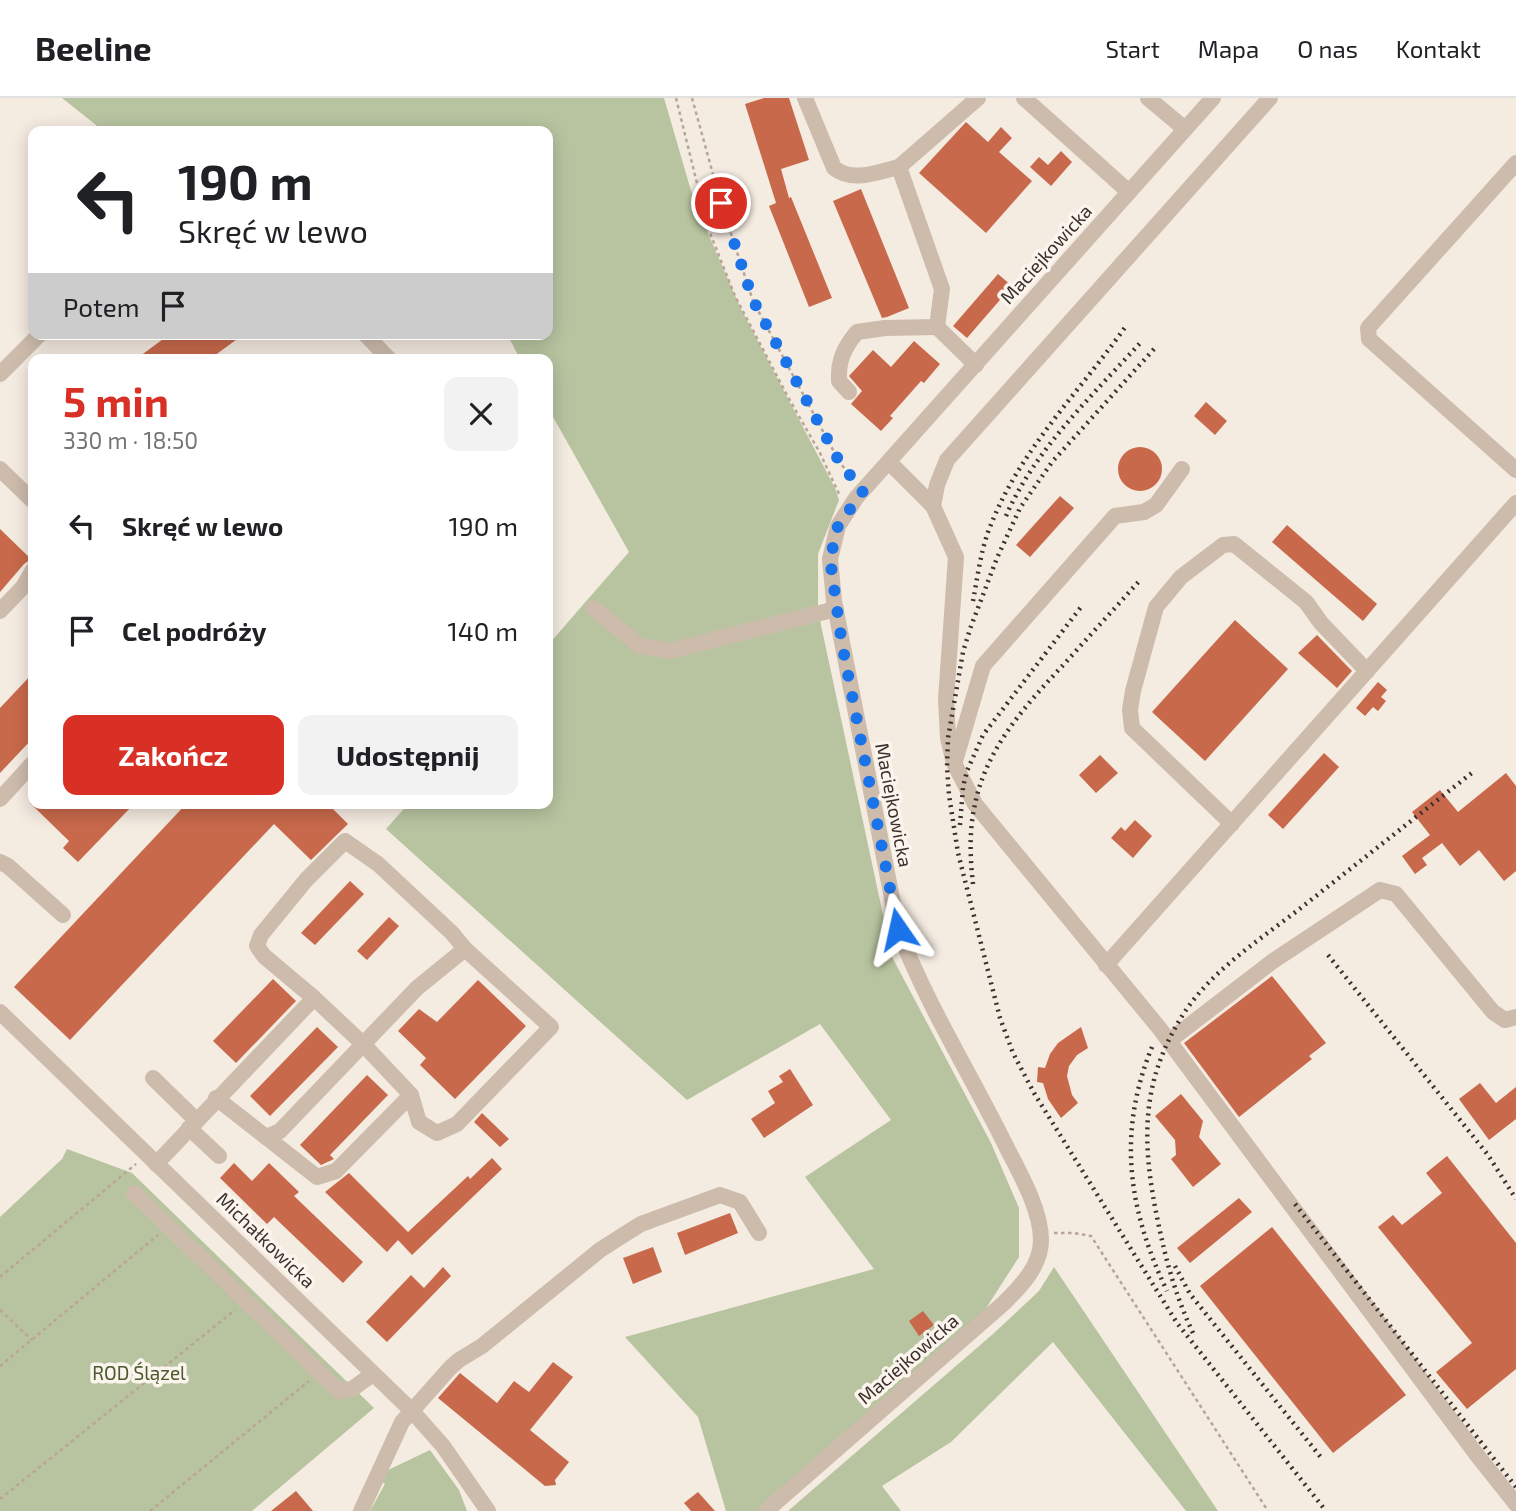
<!DOCTYPE html>
<html lang="pl">
<head>
<meta charset="utf-8">
<style>
	body { margin:0; font-family:"Exo 2",sans-serif; background:#f2f2f2; color:#202124; height:100vh; display:flex; flex-direction:column; font-size:26px; white-space:nowrap }
	* { box-sizing:border-box; margin:0 }
	p { font-size:23px; color:#757577 }
	.icon { flex:none; width:38px; height:38px; fill:none; stroke:currentColor; stroke-width:2; stroke-linecap:round; stroke-linejoin:round }
	.map { position:relative; flex:1; overflow:hidden }
	.side { position:absolute; left:28px; top:256px; width:525px; height:455px; display:flex; flex-direction:column; background:#fff; border-radius:14px; box-shadow:0 4px 18px #0003 }
	.side>* { flex:none }
	.hud { position:absolute; left:28px; top:28px; width:525px; height:214px; border-radius:14px; box-shadow:0 4px 18px #0003; background:#fff; color:#202124; overflow:hidden }
	.pin { position:absolute; display:grid; place-items:center; width:60px; height:60px; color:#fff; margin:-30px; border:4px solid #fff; border-radius:50%; box-shadow:0 2px 7px #0007 }
	.me { position:absolute; width:77px; margin:-38px; rotate:349deg; stroke-linejoin:round; filter:drop-shadow(0 0 5px #0008) }
	.turn { display:flex; align-items:center; gap:24px; height:147px; padding:0 35px; font-size:32px }
	.turn .icon { width:91px; height:91px; stroke-width:2.5 }
	.turn b { display:block; font-size:49px; line-height:60px }
	.then { display:flex; align-items:center; height:66px; padding:0 35px; background:#0003; gap:14px; font-size:26px }
	.round { display:grid; place-items:center; flex:none; width:74px; height:74px; border-radius:14px; background:#f2f2f2 }
	.summary { display:flex; align-items:center; justify-content:space-between; height:119px; padding:0 35px }
	h1 { font-size:42px; font-weight:700; line-height:52px; color:#d93025 }
	.primary-button { display:flex; gap:14px; margin-top:auto; padding:14px 35px }
	.primary-button a { flex:1; height:80px; border-radius:14px; background:#d93025; color:#fff; font-size:28px; font-weight:700; line-height:80px; text-align:center }
	.primary-button a+a { background:#f2f2f2; color:#202124 }
	ul { padding:0; list-style:none }
	li { display:flex; align-items:center; gap:21px; height:105px; padding:0 35px }
	li div { flex:1 }
	li b { display:block; font-size:26px }
	li em { font-style:normal }
	header { display:flex; align-items:center; gap:42px; box-sizing:border-box; height:98px; padding:0 35px; background:#fff; border-bottom:2px solid #e0e0e0 }
	header strong { font-size:33px }
	nav { display:flex; gap:38px; margin-inline-start:auto; font-size:24px }
	.map>svg:first-child { display:block }
	.green { fill:#b8c4a0 }
	.building { fill:#c8694b }
	.lines { fill:none; stroke-linecap:round; stroke-linejoin:round }
	.path { stroke:#b9a596; stroke-width:2.5; stroke-dasharray:3.5 3.5; stroke-linecap:butt }
	.minor { stroke:#cdbbac; stroke-width:16 }
	.rail { stroke:#3b302b; stroke-width:4.5; stroke-dasharray:2 5; stroke-linecap:butt }
	.route { stroke:#1a73e8; stroke-width:12; stroke-dasharray:0 21.6 }
	.labels { text-anchor:middle; stroke-width:7; stroke-linejoin:round; paint-order:stroke }
	.street-label { font-size:19px; fill:#3b302b; stroke:#fbf5ee }
	.park-label { font-size:19px; fill:#4a5a2e; stroke:#fbf5ee }
</style>
</head>
<body>
<header>
<strong>Beeline</strong>
<nav><a>Start</a><a>Mapa</a><a>O nas</a><a>Kontakt</a></nav>
</header>
<div class="map">
<svg width="1516" height="1413" viewBox="0 0 1516 1413">
	<rect width="100%" height="100%" fill="#f4ebe1"/>
	<!-- green -->
	<g class="green">
		<path d="M62 0H664L694 103 740 209 835 390 839 402 818 456V513L892 859 991 1045 1019 1110V1159L983 1215 761 1413H726L698 1319 625 1239 874 1171 805 1079 891 1022 820 926 687 1002 386 731 409 705H548V547L629 454 548 310V261H520L507 236H548V33H101L96 27Z"/>
		<path d="M67 1051 132 1075 374 1310 252 1413H0V1119L62 1061Z"/>
		<path d="M1054 1169 1218 1413H1186L1053 1244 951 1344 882 1388 901 1413H788L993 1236 1039 1193Z"/>
		<path d="M430 1352 459 1392 467 1413H370L385 1386 381 1383 386 1373Z"/>
	</g>
	<!-- building -->
	<g class="building">
		<path d="M764 0H789L809 62 781 71 789 100 791 99 832 200 809 209 769 108 776 105 745 6Z"/>
		<path d="M966 24 988 44 1001 29 1012 40 999 54 1032 83 986 135 919 75Z"/>
		<path d="M1061 53 1072 64 1051 88 1030 69 1039 59 1048 67Z"/>
		<path d="M861 91 909 210 887 219 882 220 833 103Z"/>
		<path d="M998 176 1012 188 967 240 953 228Z"/>
		<path d="M170 236H244L210 261H136Z"/>
		<path d="M914 243 940 266 924 285 921 283 890 318 893 320 881 333 851 306 862 293 849 278 873 252 891 269Z"/>
		<path d="M1206 304 1227 323 1215 337 1194 318Z"/>
		<circle cx="1140" cy="371" r="22"/>
		<path d="M1060 398 1074 410 1030 459 1016 447Z"/>
		<path d="M1287 427 1377 506 1363 523 1272 444Z"/>
		<path d="M0 431 31 461 24 466 0 494Z"/>
		<path d="M1235 522 1288 571 1205 663 1152 614Z"/>
		<path d="M1317 537 1352 573 1337 590 1298 555Z"/>
		<path d="M33 575V640L0 675V610Z"/>
		<path d="M1378 584 1387 592 1381 599 1386 603 1378 613 1373 609 1365 618 1356 610Z"/>
		<path d="M1324 655 1339 669 1283 731 1268 717Z"/>
		<path d="M1100 657 1118 675 1096 695 1079 677Z"/>
		<path d="M1506 675 1516 688V773L1504 783 1479 752 1460 768 1442 745 1422 760 1427 767 1415 776 1402 758 1430 737 1412 714 1440 692 1458 714Z"/>
		<path d="M30 705H135L78 764 63 750 69 743Z"/>
		<path d="M187 705H327L348 726 311 762 274 726 70 942 14 889Z"/>
		<path d="M1135 722 1152 738 1133 760 1111 740 1121 729 1125 733Z"/>
		<path d="M350 783 364 796 315 847 301 835Z"/>
		<path d="M389 819 399 828 367 862 357 853Z"/>
		<path d="M1272 878 1326 945 1309 958 1312 961 1239 1019 1184 945Z"/>
		<path d="M273 881 296 903 236 965 213 943Z"/>
		<path d="M478 882 526 928 455 1001 420 967 426 960 398 933 419 911 437 924Z"/>
		<path d="M317 929 338 949 270 1018 250 998Z"/>
		<path d="M1081 929 1088 950 1077 957 1069 968 1067 978 1072 997 1078 1005 1061 1020 1048 1001 1043 985 1037 984 1038 969 1045 970 1050 956 1058 945Z"/>
		<path d="M790 971 813 1007 764 1040 751 1021 775 1005 768 993 783 984 779 978Z"/>
		<path d="M367 977 388 997 330 1057 334 1061 321 1067 300 1047Z"/>
		<path d="M1480 985 1496 1005 1516 989V1021L1489 1042 1459 1001Z"/>
		<path d="M1181 996 1203 1023 1199 1039 1221 1066 1193 1089 1171 1061 1176 1057 1175 1042 1155 1018Z"/>
		<path d="M482 1015 509 1041 500 1049 474 1024Z"/>
		<path d="M1447 1058 1516 1145V1271L1467 1311 1436 1274 1472 1245 1378 1129 1393 1117 1402 1127 1442 1095 1426 1075Z"/>
		<path d="M492 1060 502 1071 412 1157 398 1142 387 1154 325 1094 349 1075 408 1134 468 1078 470 1081Z"/>
		<path d="M234 1065 252 1083 269 1065 299 1094 294 1098 363 1164 343 1185 274 1119 267 1126 220 1080Z"/>
		<path d="M1239 1100 1252 1114 1190 1165 1177 1150Z"/>
		<path d="M730 1115 738 1135 685 1157 677 1135Z"/>
		<path d="M1272 1129 1406 1297 1333 1355 1200 1188Z"/>
		<path d="M653 1149 662 1174 633 1186 623 1160Z"/>
		<path d="M443 1169 451 1178 387 1244 366 1224 411 1177 424 1190Z"/>
		<path d="M923 1213 934 1227 919 1238 909 1223Z"/>
		<path d="M553 1264 573 1279 530 1332 569 1364 555 1382 556 1387 545 1388 438 1300 460 1275 497 1305 514 1283 529 1294Z"/>
		<path d="M296 1393 313 1413H271Z"/>
		<path d="M698 1394 715 1413H691L684 1405Z"/>
	</g>
	<g class="lines">
		<!-- path -->
		<g class="path">
			<path d="M676 0 708 130 735 198 788 299 820 355 839 396"/>
			<path d="M692 0 721 105 753 203 840 365 852 379"/>
			<path d="M1054 1135H1074L1091 1138 1268 1413"/>
			<path d="M0 1179 136 1066"/>
			<path d="M0 1212 32 1242"/>
			<path d="M0 1268 158 1137"/>
			<path d="M0 1401 235 1212"/>
			<path d="M150 1413 309 1283"/>
		</g>
		<!-- minor -->
		<g class="minor">
			<path d="M805 0 834 70C853 85 877 74 899 69"/>
			<path d="M1024 0 1129 94"/>
			<path d="M1148 0 1185 31"/>
			<path d="M1516 65 1368 230 1369 241 1516 372"/>
			<path d="M365 236 389 261"/>
			<path d="M976 267 937 229 942 191 899 69 978 0"/>
			<path d="M0 276 40 236"/>
			<path d="M849 294 839 283C838 262 844 250 857 234L885 230 937 229"/>
			<path d="M889 364 933 408 956 459 946 601 948 640 954 665 975 706 1160 931 1477 1357 1516 1406"/>
			<path d="M0 371 33 403"/>
			<path d="M933 408 937 387 947 362 1270 0"/>
			<path d="M593 510 640 548 669 553 836 511"/>
			<path d="M0 513 23 489 33 472"/>
			<path d="M955 663 983 568 1115 418 1144 414 1156 407 1182 371"/>
			<path d="M0 701 33 665"/>
			<path d="M1232 726 1132 630 1130 612 1133 593 1156 509 1181 479 1223 447 1234 446 1306 504 1321 525 1367 573"/>
			<path d="M345 743 378 766 452 835 465 851 551 929 457 1026 437 1035 419 1024 411 997 363 946 314 900 264 858 257 848 261 837 306 782Z"/>
			<path d="M0 764 8 768 63 817"/>
			<path d="M1106 867 1516 405"/>
			<path d="M0 914 412 1313 443 1348 488 1413"/>
			<path d="M1169 943 1273 863 1380 792 1396 796 1493 914 1505 922 1516 919"/>
			<path d="M153 980 196 1022"/>
			<path d="M216 1000 266 1039 280 1033 417 890 465 851"/>
			<path d="M189 1030 219 1058"/>
			<path d="M266 1039 317 1079 336 1073 411 997"/>
			<path d="M156 1066 314 900"/>
			<path d="M134 1095 339 1293 352 1291 373 1276"/>
			<path d="M361 1413 402 1324 450 1270 459 1262 482 1248 600 1152 625 1136 641 1126 720 1097 740 1104 759 1135"/>
			<path d="M766 1413 1004 1205C1021 1188 1041 1168 1041 1142 1041 1113 1021 1077 1008 1052 972 978 927 908 898 831L834 503 830 461 838 428 856 400 1213 0"/>
		</g>
		<!-- rail -->
		<g class="rail">
			<path d="M1154 251 1052 364 1020 410 997 460 970 531 963 554 948 640 947 669 949 697 958 755 1000 920 1013 955 1034 995 1177 1225 1326 1413"/>
			<path d="M1006 418C1035 351 1093 297 1141 244"/>
			<path d="M973 503C978 477 981 449 992 424 1022 350 1080 293 1126 228"/>
			<path d="M960 727 963 689 967 673 983 637 1081 509"/>
			<path d="M973 786C970 760 969 732 975 706 987 648 1027 606 1066 564 1091 536 1116 509 1141 481"/>
			<path d="M1328 857 1488 1057 1516 1101"/>
			<path d="M1152 949C1117 1035 1128 1111 1167 1193"/>
			<path d="M1295 1106 1516 1389"/>
			<path d="M1175 1168 1190 1196 1323 1362"/>
			<path d="M1193 1235C1176 1199 1166 1163 1158 1124 1142 1047 1139 985 1184 915 1213 871 1261 841 1302 809 1359 764 1416 719 1473 674"/>
		</g>
	</g>
	<g class="lines">
		<!-- route -->
		<path class="route" d="M721 105 753 202 840 365 863 393 838 428 830 461 842 546 898 831"/>
	</g>
	<g class="labels">
		<!-- street labels -->
		<g class="street-label">
			<text transform="translate(1046 156) rotate(-48)" y="7">Maciejkowicka</text>
			<text transform="translate(894 707) rotate(79)" y="7">Maciejkowicka</text>
			<text transform="translate(266 1142) rotate(44)" y="7">Michałkowicka</text>
			<text transform="translate(908 1261) rotate(-41)" y="7">Maciejkowicka</text>
		</g>
		<!-- park labels -->
		<g class="park-label">
			<text x="139" y="1282">ROD Ślązel</text>
		</g>
	</g>
</svg>
<div class="pin" style="left:721px;top:105px;background:#d93025"><svg class="icon" aria-label="arrive" viewBox="0 0 24 24"><path d="M6 21V4h12l-3 4 3 4H6"/></svg></div>
<svg class="me" style="left:898px;top:831px" viewBox="-20 -20 40 40"><path d="M0-17L14 15 0 8-14 15z" fill="#1a73e8" stroke="#fff" stroke-width="4"/></svg>
<div class="hud">
<div class="turn"><svg class="icon" aria-label="left" viewBox="0 0 24 24"><path d="M17 20v-9H6M10 6l-5 5 5 5"/></svg><div><b>190 m</b>Skręć w lewo</div></div>
<div class="then">Potem<svg class="icon" aria-label="arrive" viewBox="0 0 24 24"><path d="M6 21V4h12l-3 4 3 4H6"/></svg></div>
</div>
<section class="side">
<div class="summary"><div><h1>5 min</h1><p>330 m · 18:50</p></div><a class="round"><svg class="icon" aria-label="close" viewBox="0 0 24 24"><path d="M6 6l12 12M18 6L6 18"/></svg></a></div>
<ul>
<li><svg class="icon" aria-label="left" viewBox="0 0 24 24"><path d="M17 20v-9H6M10 6l-5 5 5 5"/></svg><div><b>Skręć w lewo</b></div><em>190 m</em></li>
<li><svg class="icon" aria-label="arrive" viewBox="0 0 24 24"><path d="M6 21V4h12l-3 4 3 4H6"/></svg><div><b>Cel podróży</b></div><em>140 m</em></li>
</ul>
<div class="primary-button"><a>Zakończ</a><a>Udostępnij</a></div>
</section>
</div>
</body>
</html>
